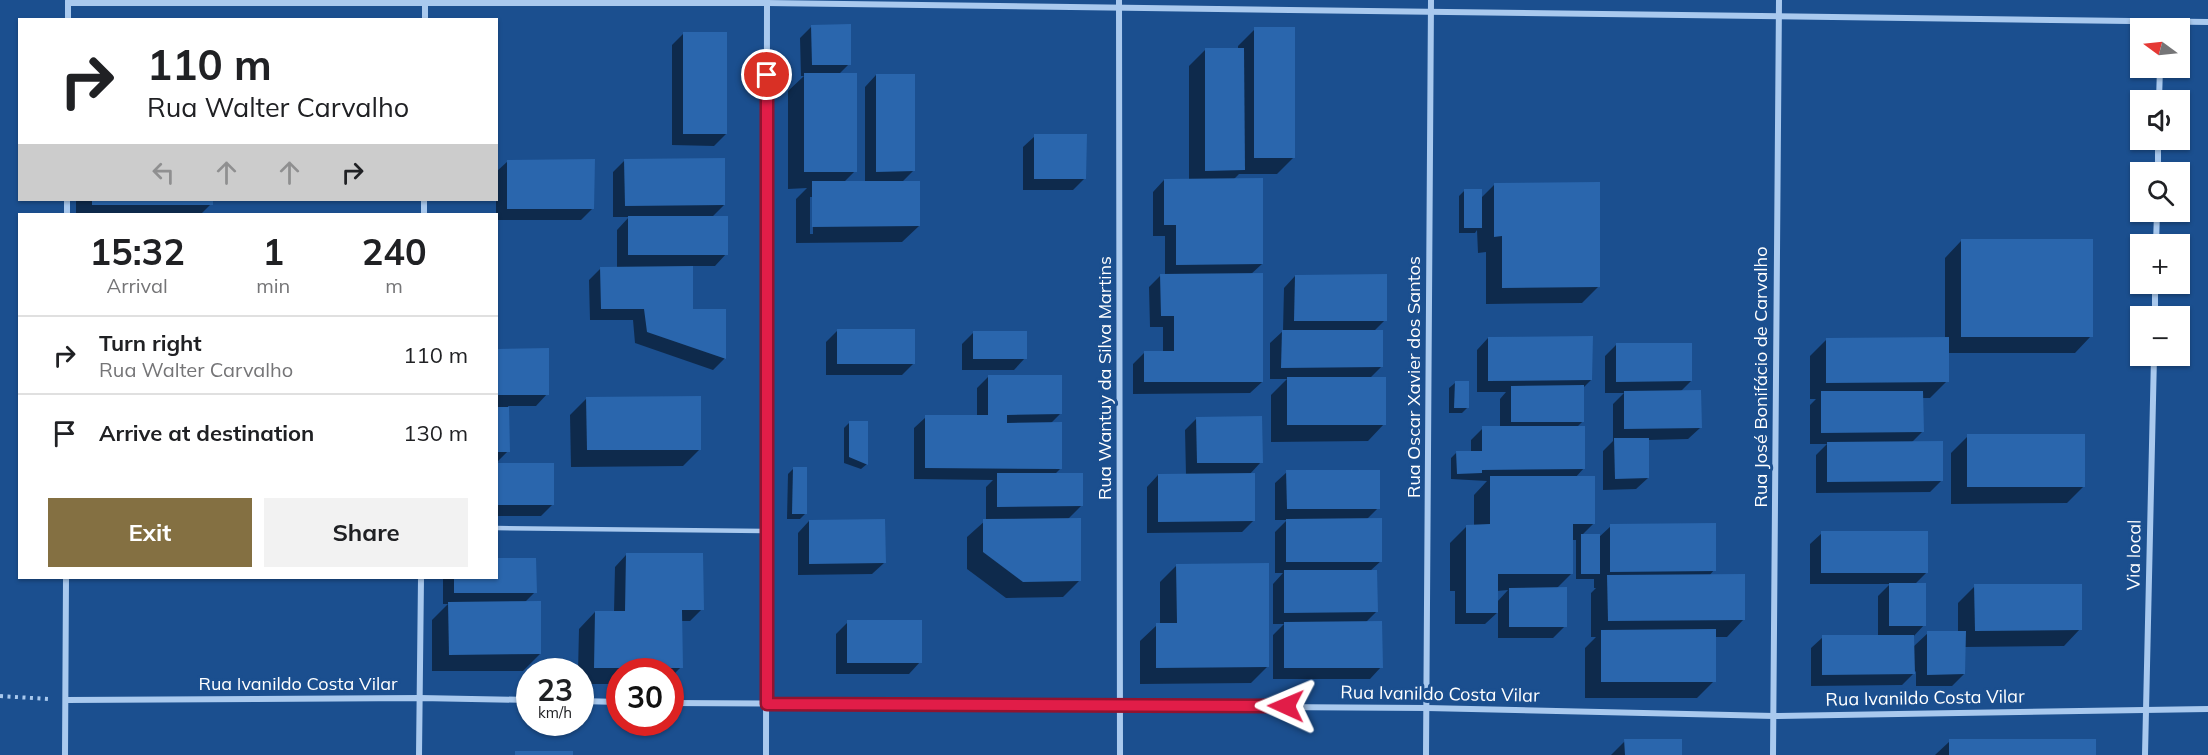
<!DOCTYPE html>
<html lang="en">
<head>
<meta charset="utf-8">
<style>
	body { margin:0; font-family:Mulish,sans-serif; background:#f2f2f2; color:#202124; height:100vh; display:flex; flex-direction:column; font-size:22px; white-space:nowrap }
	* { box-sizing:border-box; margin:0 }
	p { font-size:20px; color:#757577 }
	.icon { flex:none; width:33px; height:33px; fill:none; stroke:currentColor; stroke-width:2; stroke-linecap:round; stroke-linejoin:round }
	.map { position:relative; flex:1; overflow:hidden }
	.side { position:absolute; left:18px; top:213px; width:480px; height:366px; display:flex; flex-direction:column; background:#fff; border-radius:0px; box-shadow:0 2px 4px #0004 }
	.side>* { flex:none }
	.banner { position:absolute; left:18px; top:18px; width:480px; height:183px; border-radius:0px; box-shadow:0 2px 4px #0004; background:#fff; color:#202124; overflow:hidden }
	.needle { width:39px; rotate:285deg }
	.controls { position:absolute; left:2130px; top:18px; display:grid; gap:12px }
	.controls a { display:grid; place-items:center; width:60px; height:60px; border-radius:0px; background:#fff; box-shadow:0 2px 4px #0004; font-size:30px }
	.speed { position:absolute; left:516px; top:658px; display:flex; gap:12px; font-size:30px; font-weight:700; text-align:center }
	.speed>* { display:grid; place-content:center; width:78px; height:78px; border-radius:50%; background:#fff; box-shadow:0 2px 4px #0004; line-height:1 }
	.speed small { font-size:15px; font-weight:400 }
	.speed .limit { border:9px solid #d22; background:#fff; color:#111 }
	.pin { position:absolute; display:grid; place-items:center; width:51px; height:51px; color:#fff; margin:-26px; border:3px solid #fff; border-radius:50%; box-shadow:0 2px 6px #0007 }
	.me { position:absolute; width:66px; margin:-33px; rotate:271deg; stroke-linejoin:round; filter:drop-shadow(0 0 4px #0008) }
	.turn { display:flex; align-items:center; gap:21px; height:126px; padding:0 30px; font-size:27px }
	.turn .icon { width:78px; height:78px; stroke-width:2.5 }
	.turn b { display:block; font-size:42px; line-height:51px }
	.lanes { display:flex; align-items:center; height:57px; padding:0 30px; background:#0003; justify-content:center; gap:30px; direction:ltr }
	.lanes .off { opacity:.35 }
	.eta { display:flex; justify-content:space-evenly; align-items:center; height:102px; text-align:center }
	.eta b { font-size:36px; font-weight:700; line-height:42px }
	.cta { display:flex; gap:12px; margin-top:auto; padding:12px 30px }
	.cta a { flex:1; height:69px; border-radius:0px; background:#847042; color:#fff; font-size:24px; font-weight:700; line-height:69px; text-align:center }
	.cta a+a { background:#f2f2f2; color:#202124 }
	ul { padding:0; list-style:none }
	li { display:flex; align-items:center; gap:18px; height:78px; padding:0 30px; border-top:2px solid #e0e0e0 }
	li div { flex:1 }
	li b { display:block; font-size:22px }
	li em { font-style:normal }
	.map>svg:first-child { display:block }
	.shadow { fill:#0007; fill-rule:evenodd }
	.building { fill:#2a66ad }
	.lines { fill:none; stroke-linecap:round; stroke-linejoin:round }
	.path { stroke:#a9c9ee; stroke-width:4; stroke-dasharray:3 4.5; stroke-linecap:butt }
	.lane { stroke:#a9c9ee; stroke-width:4.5 }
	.street { stroke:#a9c9ee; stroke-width:6 }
	.route-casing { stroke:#92132f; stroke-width:15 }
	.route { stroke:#e11d48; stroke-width:10 }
	.labels { text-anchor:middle; stroke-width:6; stroke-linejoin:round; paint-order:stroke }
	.street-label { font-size:18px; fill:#fff; stroke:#1b4f8f }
</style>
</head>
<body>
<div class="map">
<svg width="2208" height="755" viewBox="0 0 2208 755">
	<rect width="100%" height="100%" fill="#1b4f8f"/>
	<!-- shadow -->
	<g class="shadow">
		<path d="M812 26 849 64 839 74 855 171 844 182H865V87L876 75 913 171 902 182 919 226 902 242 796 243V199L807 188 788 189V91L804 76H801L800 38ZM810 197H813V234H810Z"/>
		<path d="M1255 29 1294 157 1277 174H1239L1233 180 1262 264 1250 275 1262 382 1250 393 1133 394V364L1144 353H1163V327H1150L1149 287 1161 275H1165V236H1153V192L1164 180H1189V66L1205 50H1238V46Z"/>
		<path d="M684 33 726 134 714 146 672 145V45Z"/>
		<path d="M1035 136 1085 178 1073 190H1023V147Z"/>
		<path d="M625 160 724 205 711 218 726 254 715 266H692L691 311 725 358 713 370 635 343 633 320H590L589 280 601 268H617V230L629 217H613V172Z"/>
		<path d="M508 161 593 208 581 220H496V172Z"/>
		<path d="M1494 185 1599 286 1582 303 1486 304V252L1478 253 1477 230 1475 233H1459V196L1465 190 1481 198Z"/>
		<path d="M76 200H211V204L201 214H76Z"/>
		<path d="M1961 241 2091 336 2075 353H1947V381L1930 398H1922V432L1911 443 1941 481 1930 492 1816 493V455L1827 444H1810V405L1816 399H1810V356L1827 339 1945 338V258Z"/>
		<path d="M1295 276 1385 320 1374 331 1381 367 1370 378 1384 424 1368 441 1271 442V395L1287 379H1270V343L1283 331 1284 288Z"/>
		<path d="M837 331 914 363 902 375H826V342Z"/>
		<path d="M974 332 1025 358 1014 370H962V344Z"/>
		<path d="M1488 338 1591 380 1583 388V421L1576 428 1584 468 1575 478 1594 523 1581 536 1598 538 1611 526 1714 570 1709 576 1743 620 1727 637H1714V681L1697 698H1585V648L1596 637H1591V593L1596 588H1594V579H1576V540H1572V573L1556 589 1565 626 1553 638H1498V612L1485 624H1455V591H1450V543L1467 526H1474V495L1487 481 1451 479V458L1457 452H1471V440L1483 428H1500V399L1506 392H1477V350ZM1508 590 1497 602V591Z"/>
		<path d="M1616 345 1691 381 1680 392 1700 428 1688 439 1648 440V478L1636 489 1603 490V451L1613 441V404L1624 393H1605V356Z"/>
		<path d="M496 350 547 394 536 406H508V451L496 463Z"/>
		<path d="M988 377 1060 414 1050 424 1060 469 1054 475 1081 506 1067 520 1080 580 1063 597 1006 598 967 569V537L986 520V487L993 480 914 479V428L926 417 977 416V388Z"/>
		<path d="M1455 383 1467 408 1462 413H1449V388Z"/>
		<path d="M587 398 700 449 683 466 571 467 570 415Z"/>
		<path d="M1197 418 1261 462 1249 475 1254 520 1242 532 1147 533V487L1158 475H1186L1185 430Z"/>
		<path d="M850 422 867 464 861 469 844 463V428Z"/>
		<path d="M1968 436 2084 486 2067 503 1951 504V453Z"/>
		<path d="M496 465 553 504 541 516H496Z"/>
		<path d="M793 469 806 513 800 519H787L788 474Z"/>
		<path d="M1287 472 1378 508 1366 520 1381 561 1370 571 1376 612 1365 623 1381 667 1370 679H1273V635L1284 624H1273V584L1283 573H1275V532L1287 520H1275V483Z"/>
		<path d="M809 521 884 563 872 574 798 575V533Z"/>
		<path d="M1822 533 1927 572 1914 585 1924 625 1913 637V647L1928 633H1958V603L1975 586 2080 629 2064 646 1964 647V674L1952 686H1916V671L1902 685 1811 686V648L1823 637 1878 636V596L1890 584H1810V544Z"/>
		<path d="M626 555 702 609 690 621H681V667L670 678V672H620V684H580V672H578L579 629 595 612H614L615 567Z"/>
		<path d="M1177 565 1268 666 1251 683 1140 684V641L1157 625H1160V582Z"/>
		<path d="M443 578H496L535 592 524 603 540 654 523 671H432V620L448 604H443Z"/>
		<path d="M848 622 920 662 909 674H836V634Z"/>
		<path d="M1625 741 1680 755H1611Z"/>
		<path d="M1950 741 2095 755H1935Z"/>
	</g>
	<!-- building -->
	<g class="building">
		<path d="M851 24V65H812L811 25Z"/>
		<rect x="1254" y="27" width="41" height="131"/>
		<rect x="683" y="32" width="44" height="102"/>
		<path d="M1205 48H1244L1245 170 1205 171Z"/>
		<rect x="804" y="73" width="53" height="99"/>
		<path d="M876 74H915V171L876 172Z"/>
		<path d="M1034 134H1087L1086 179H1034Z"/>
		<path d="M725 158V205L625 206 624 159Z"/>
		<path d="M595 159 594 209H507V160Z"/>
		<path d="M1263 178V264L1176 265V225H1164V179Z"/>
		<path d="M812 181H920V226L812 227Z"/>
		<path d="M1600 182V287L1502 288V236L1494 237V183Z"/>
		<rect x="1464" y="189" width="18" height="39"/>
		<rect x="92" y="200" width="121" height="5"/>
		<rect x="628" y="216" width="100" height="39"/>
		<rect x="1961" y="239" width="132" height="98"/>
		<path d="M693 266V309H726V359L647 332 644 309H601L600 267Z"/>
		<path d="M1263 273V382H1144V351H1174V316H1161L1160 274Z"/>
		<path d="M1387 274V321H1294L1295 275Z"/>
		<rect x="837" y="329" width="78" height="35"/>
		<path d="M1282 330H1383V367L1281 368Z"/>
		<rect x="973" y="331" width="54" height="28"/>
		<path d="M1593 336 1592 380 1488 381V337Z"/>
		<path d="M1949 337V382L1826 383V338Z"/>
		<path d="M1616 343H1692V381L1616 382Z"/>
		<path d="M549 348V395H496V349Z"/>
		<path d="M988 375H1062V414L1007 415V423L1062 422V469L925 468V415H988Z"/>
		<rect x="1287" y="377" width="99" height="48"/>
		<path d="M1455 381H1469V408H1454Z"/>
		<path d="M1584 385V422H1511V386Z"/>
		<path d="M1701 390 1702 428 1624 429V391Z"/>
		<path d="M1821 391H1923L1924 432 1821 433Z"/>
		<path d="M701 396V450H587L586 397Z"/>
		<path d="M496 407H509L510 452H496Z"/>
		<path d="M1262 416 1263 463H1197L1196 417Z"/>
		<path d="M849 421H868V465L849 457Z"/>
		<path d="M1482 426H1585V469L1482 470V473L1457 474 1456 451H1482Z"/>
		<rect x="1967" y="434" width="118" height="53"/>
		<path d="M1614 438H1649V478L1615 479Z"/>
		<path d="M1943 441V481L1827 482V442Z"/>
		<rect x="496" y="463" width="58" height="42"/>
		<path d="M793 467H807V514H792Z"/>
		<path d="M1286 470H1380V509H1287Z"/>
		<path d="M997 473H1083V506L997 507Z"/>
		<path d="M1255 473V521L1158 522V474Z"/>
		<path d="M1490 476H1595V524H1573V574H1498V613H1466V525L1490 524Z"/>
		<path d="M1081 518V581L1023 582 983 552V519Z"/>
		<path d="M1382 518V562H1286V519Z"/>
		<path d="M885 519 886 563 809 564V520Z"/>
		<path d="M1716 523V571L1610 572V524Z"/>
		<rect x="1821" y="531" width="107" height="42"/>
		<rect x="1581" y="534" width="19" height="40"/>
		<path d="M626 553H703L704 610H682L683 668H594L595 611H625Z"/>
		<path d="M496 558H536L537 593H454V578H496Z"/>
		<path d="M1269 563V667L1156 668V623H1177L1176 564Z"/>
		<path d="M1284 570H1377L1378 612 1284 613Z"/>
		<path d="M1745 574V620L1608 621 1607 575Z"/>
		<rect x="1889" y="583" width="37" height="43"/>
		<path d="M1974 584H2082V630L1975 631Z"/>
		<path d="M1567 587V627H1509V588Z"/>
		<path d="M541 601V654L449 655 448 602Z"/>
		<rect x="847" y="620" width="75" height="43"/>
		<path d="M1382 621 1383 668H1284V622Z"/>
		<path d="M1716 629V682H1601V630Z"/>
		<path d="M1927 631H1966L1965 674 1927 675Z"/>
		<path d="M1822 635H1914L1915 674 1822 675Z"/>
		<path d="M1624 739H1682V755H1625Z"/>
		<rect x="1949" y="739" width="147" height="16"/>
		<rect x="515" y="751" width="58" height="4"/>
	</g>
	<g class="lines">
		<!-- path -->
		<path class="path" d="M0 696 48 699"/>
		<!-- lane -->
		<path class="lane" d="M496 528 767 531"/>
		<!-- street -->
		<g class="street">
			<path d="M1119 0 1120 755"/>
			<path d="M68 3H767L2208 22"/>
			<path d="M68 20V1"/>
			<path d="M425 20V0"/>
			<path d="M2159 100 2160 68"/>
			<path d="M2158 172V140"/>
			<path d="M67 214V200"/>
			<path d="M424 214V200"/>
			<path d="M2156 244 2157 212"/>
			<path d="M2155 316V284"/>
			<path d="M66 700 420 698 530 700"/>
			<path d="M580 701 620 702"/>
			<path d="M670 703 1427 708 1774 716 2208 709"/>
			<path d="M65 755 66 578"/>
			<path d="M419 755 421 578"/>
			<path d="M766 755 767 1"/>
			<path d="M1426 755 1431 0"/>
			<path d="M1773 755 1779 0"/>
			<path d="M2145 755 2154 356"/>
		</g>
	</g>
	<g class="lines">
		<defs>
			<path id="route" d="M767 75V704L1286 706"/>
		</defs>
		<!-- route casing -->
		<use href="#route" class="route-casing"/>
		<!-- route -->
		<use href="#route" class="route"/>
	</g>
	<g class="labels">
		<!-- street labels -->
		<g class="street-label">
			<text transform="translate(1414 377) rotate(-90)" y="6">Rua Oscar Xavier dos Santos</text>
			<text transform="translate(1761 377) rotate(-90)" y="6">Rua José Bonifácio de Carvalho</text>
			<text transform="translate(1105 378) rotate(-90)" y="6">Rua Wantuy da Silva Martins</text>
			<text transform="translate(2134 555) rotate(-89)" y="6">Via local</text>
			<text x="298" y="690">Rua Ivanildo Costa Vilar</text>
			<text transform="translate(1440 694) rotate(1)" y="6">Rua Ivanildo Costa Vilar</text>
			<text transform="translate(1925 698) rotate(-1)" y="6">Rua Ivanildo Costa Vilar</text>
		</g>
	</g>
</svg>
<div class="controls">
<a><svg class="needle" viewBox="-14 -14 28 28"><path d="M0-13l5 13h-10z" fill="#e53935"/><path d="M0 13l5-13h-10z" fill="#757577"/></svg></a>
<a><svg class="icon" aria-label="sound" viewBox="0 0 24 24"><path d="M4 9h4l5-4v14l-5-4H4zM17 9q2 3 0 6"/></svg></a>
<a><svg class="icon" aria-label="search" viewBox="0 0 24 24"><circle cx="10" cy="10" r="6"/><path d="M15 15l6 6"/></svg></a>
<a>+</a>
<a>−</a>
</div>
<div class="speed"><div>23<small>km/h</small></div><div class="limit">30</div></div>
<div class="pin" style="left:767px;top:75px;background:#d93025"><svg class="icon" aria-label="arrive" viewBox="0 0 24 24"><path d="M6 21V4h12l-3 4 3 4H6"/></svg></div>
<svg class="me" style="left:1286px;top:706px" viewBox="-20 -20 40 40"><path d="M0-17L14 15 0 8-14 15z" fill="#e11d48" stroke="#fff" stroke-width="4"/></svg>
<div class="banner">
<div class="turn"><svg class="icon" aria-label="right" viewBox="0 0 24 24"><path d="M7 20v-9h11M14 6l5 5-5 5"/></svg><div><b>110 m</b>Rua Walter Carvalho</div></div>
<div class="lanes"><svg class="icon off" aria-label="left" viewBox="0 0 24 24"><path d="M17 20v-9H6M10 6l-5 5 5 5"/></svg><svg class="icon off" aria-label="ahead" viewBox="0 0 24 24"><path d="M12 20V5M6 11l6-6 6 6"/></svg><svg class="icon off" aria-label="ahead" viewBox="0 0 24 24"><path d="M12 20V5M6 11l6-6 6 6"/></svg><svg class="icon" aria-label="right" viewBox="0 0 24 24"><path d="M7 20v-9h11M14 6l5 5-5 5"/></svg></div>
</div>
<section class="side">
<div class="eta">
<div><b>15:32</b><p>Arrival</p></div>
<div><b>1</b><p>min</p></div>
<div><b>240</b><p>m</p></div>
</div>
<ul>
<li><svg class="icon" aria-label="right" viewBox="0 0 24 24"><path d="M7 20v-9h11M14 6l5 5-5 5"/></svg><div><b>Turn right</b><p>Rua Walter Carvalho</p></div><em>110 m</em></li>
<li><svg class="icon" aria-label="arrive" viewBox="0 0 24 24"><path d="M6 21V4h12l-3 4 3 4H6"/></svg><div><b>Arrive at destination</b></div><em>130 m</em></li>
</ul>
<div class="cta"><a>Exit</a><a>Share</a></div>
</section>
</div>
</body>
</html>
